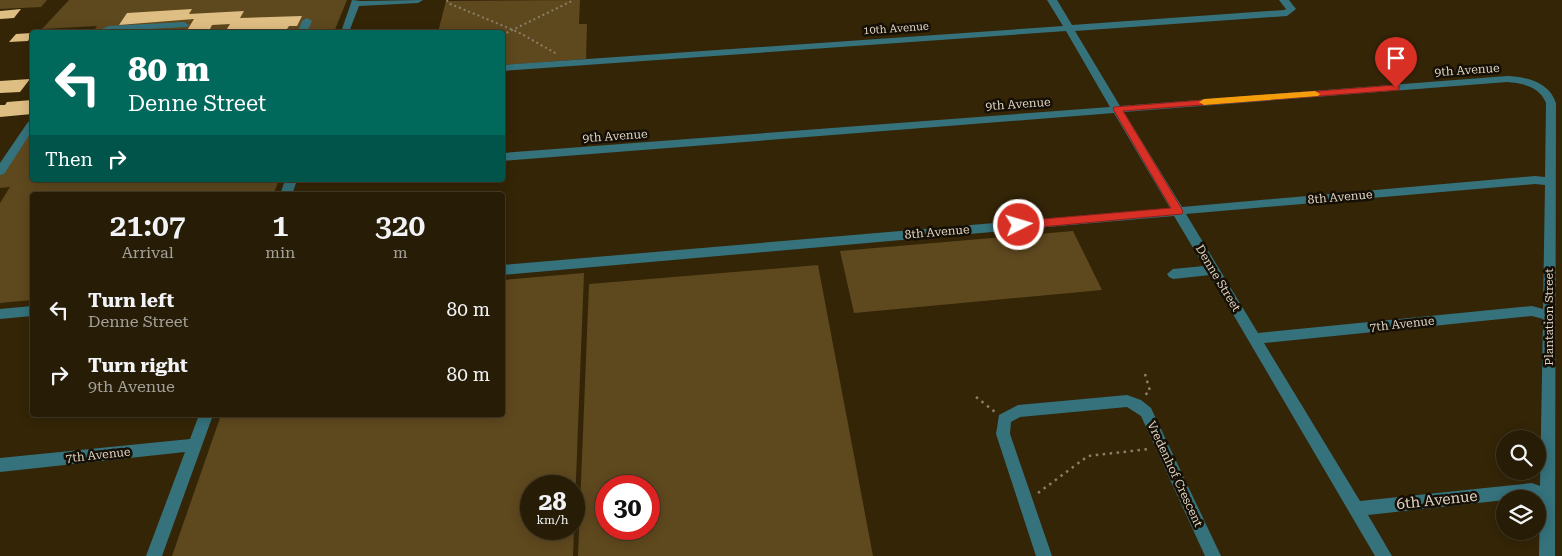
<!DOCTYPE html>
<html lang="en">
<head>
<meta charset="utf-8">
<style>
	body { margin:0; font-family:"Roboto Serif",serif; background:#332913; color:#f1f3f6; height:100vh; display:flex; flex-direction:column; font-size:19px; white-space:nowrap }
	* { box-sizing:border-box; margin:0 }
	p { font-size:16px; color:#a4a19a }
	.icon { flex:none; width:28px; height:28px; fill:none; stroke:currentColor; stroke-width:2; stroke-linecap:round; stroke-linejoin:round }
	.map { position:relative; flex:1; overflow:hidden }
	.panel { position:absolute; left:30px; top:192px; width:475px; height:225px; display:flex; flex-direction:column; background:#271c05; border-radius:5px; box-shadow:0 2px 12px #0003,0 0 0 1px #433a27 }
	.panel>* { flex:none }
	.banner { position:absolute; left:30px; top:30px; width:475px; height:152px; border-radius:5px; box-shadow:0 2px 12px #0003,0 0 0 1px #433a27; background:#00695c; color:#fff; overflow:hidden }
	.tools { position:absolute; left:1496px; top:430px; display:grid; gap:10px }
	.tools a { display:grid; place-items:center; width:50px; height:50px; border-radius:50%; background:#271c05; box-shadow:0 2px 12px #0003,0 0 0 1px #433a27; font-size:25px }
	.speed { position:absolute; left:520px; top:475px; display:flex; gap:10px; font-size:25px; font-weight:700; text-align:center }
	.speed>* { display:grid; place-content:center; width:65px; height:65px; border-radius:50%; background:#271c05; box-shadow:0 2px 12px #0003,0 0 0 1px #433a27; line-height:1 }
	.speed small { font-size:12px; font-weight:400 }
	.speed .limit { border:8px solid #d22; background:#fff; color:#111 }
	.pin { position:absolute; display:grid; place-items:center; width:42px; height:42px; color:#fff; margin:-51px -21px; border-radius:50% 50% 50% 0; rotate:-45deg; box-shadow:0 0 5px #0007 }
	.pin .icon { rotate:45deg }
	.me { position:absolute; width:55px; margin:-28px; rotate:85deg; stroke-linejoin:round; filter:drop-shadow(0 0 4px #0008) }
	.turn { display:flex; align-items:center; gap:18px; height:105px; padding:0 15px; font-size:22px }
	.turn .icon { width:65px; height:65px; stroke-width:2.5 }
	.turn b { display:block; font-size:35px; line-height:42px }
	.then { display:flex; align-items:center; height:48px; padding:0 15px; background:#0003; gap:10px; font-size:19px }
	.eta { display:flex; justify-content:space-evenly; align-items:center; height:85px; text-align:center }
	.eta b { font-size:30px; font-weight:600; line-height:35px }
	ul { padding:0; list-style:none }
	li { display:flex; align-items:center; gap:15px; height:65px; padding:0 15px }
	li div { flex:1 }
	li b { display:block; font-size:19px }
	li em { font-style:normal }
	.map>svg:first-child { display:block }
	.green { fill:#5e481e; fill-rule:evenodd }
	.building { fill:#dfbe84 }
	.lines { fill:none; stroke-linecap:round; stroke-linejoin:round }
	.path-far1 { stroke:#8c7f69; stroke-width:2; stroke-dasharray:2 3; stroke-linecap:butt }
	.path { stroke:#8c7f69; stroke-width:2.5; stroke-dasharray:2.5 4.5; stroke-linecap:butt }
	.minor { fill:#35727c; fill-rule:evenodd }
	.route { fill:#d93025; stroke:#8d1f18 }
	.slow { fill:#f59e0b }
	.labels { text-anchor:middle; stroke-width:5; stroke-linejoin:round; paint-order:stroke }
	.far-street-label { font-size:11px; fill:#dfd5c5; stroke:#160f05 }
	.street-label { font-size:12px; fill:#dfd5c5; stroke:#160f05 }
	.near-street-label { font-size:15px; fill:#dfd5c5; stroke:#160f05 }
</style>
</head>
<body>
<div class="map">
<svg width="1562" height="556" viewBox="0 0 1562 556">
	<rect width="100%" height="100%" fill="#342507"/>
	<!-- green -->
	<g class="green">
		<path d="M0 0H47L41 7 0 9Z"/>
		<path d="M69 0H347L334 32H93L97 26 42 29Z"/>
		<path d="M580 0 579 24H587L586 59 503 65 502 32H438L446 1Z"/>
		<path d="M32 120V180H279L273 195H32V300L0 303V203L10 187 0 188V164Z"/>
		<path d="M1073 231 1102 290 854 313 840 251Z"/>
		<path d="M818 265 873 556H578L589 284ZM606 486H649V529H606Z"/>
		<path d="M584 273 573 556H172L221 415H502L503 280ZM531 486H574V529H531Z"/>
	</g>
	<!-- building -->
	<g class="building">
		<path d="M21 9 14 18 0 19V11Z"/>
		<path d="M192 9 189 14 244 11 240 18 302 16 297 26H289L287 29 279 31 262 32H225L230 24 212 25 209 31 225 30 224 32H186L194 19 119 25 127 13Z"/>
		<path d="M165 29 163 32H141L143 30Z"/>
		<path d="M32 33 28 41 9 42 16 34Z"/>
		<path d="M30 79 20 92 0 93V81Z"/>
		<path d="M32 100V114L0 117V105H5L7 102Z"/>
	</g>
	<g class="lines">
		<!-- path-far1 -->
		<g class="path-far1">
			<path d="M447 0 448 3 518 32 557 54"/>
			<path d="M502 35 574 0"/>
		</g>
		<!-- path -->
		<g class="path">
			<path d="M1145 374 1150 391 1145 395"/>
			<path d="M976 397 995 412"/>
			<path d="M1038 493 1088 456 1149 449"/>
		</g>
		<!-- minor -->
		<g class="minor">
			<path d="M352 0 361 1 423 0 418 3 359 6 349 32H341Z"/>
			<path d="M1047 0H1057L1072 25 1284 10 1286 9 1279 0H1289L1296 9 1287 16 1075 31 1120 106 1507 76C1527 77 1549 82 1556 103L1555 556H1539L1540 500 1532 497 1368 515 1392 556H1375L1210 275 1173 279 1169 277 1167 274 1173 269 1204 266 1174 216 502 275V265L1170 208 1114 113 502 161V153L1110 107 1066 31 502 71V65L1063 26ZM1507 82C1523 83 1540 87 1546 103L1545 177 1535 176 1182 207 1124 112ZM1535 184 1545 185 1543 309 1532 306 1258 333 1186 214ZM1532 316 1543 319 1540 486 1532 483 1360 501 1264 343Z"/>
			<path d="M307 18 312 21 307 32H298L302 21Z"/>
			<path d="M184 22 189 25 187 27 94 32 109 26Z"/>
			<path d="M32 121V131L4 174 0 175V163L28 122Z"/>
			<path d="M285 180H297L292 195H280Z"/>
			<path d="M32 306V316L0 319V309Z"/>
			<path d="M1127 395 1141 400 1151 408 1221 556H1205L1141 416 1127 407 1020 417 1011 422 1010 434 1052 556H1036L996 434 999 415 1018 405Z"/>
			<path d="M199 415H213L162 556H146L185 452 0 472V458L190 439Z"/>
		</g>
	</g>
	<!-- route -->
	<path class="route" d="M1396 85 1399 86V90L1123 111 1183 211 1182 214 1019 229 1014 225 1019 221 1171 208 1113 109 1114 107Z"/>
	<!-- slow -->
	<path class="slow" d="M1315 91 1320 94 1318 96 1204 105 1199 102 1204 99Z"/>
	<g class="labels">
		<!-- far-street labels -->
		<g class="far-street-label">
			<text transform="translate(896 28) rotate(-4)" y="4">10th Avenue</text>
		</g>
		<!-- street labels -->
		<g class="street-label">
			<text transform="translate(1467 70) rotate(-4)" y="4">9th Avenue</text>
			<text transform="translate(1018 104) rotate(-4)" y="4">9th Avenue</text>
			<text transform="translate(615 136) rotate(-4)" y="4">9th Avenue</text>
			<text transform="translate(1340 197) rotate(-5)" y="4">8th Avenue</text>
			<text transform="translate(937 232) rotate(-5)" y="4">8th Avenue</text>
			<text transform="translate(1218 278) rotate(59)" y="4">Denne Street</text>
			<text transform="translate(1549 317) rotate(-90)" y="4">Plantation Street</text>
			<text transform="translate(1402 324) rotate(-6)" y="4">7th Avenue</text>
			<text transform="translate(98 455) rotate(-6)" y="4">7th Avenue</text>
			<text transform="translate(1175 474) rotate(65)" y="4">Vredenhof Crescent</text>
		</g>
		<!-- near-street labels -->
		<g class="near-street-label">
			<text transform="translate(1437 500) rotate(-6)" y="5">6th Avenue</text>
		</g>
	</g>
</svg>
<div class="tools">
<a><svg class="icon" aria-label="search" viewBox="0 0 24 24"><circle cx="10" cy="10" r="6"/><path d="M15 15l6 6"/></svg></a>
<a><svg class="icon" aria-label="layers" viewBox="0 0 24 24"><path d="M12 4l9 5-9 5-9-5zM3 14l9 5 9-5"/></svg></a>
</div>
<div class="speed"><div>28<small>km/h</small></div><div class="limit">30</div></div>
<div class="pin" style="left:1396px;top:88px;background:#d93025"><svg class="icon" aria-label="arrive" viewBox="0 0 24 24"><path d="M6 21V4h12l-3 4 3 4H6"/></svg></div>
<svg class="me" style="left:1019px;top:225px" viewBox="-20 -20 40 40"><circle r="17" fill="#d93025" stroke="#fff" stroke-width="3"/><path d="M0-11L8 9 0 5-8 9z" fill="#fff"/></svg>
<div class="banner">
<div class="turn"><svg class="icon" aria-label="left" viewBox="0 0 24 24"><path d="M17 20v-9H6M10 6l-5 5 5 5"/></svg><div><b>80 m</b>Denne Street</div></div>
<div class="then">Then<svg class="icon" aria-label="right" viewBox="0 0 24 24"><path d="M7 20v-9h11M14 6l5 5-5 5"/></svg></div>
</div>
<section class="panel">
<div class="eta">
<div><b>21:07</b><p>Arrival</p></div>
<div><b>1</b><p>min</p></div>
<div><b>320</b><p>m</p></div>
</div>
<ul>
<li><svg class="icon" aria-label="left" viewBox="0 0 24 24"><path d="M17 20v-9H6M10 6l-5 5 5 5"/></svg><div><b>Turn left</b><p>Denne Street</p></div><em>80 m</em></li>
<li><svg class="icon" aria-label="right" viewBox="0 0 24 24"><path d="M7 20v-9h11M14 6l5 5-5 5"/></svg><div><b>Turn right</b><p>9th Avenue</p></div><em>80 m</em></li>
</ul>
</section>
</div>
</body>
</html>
